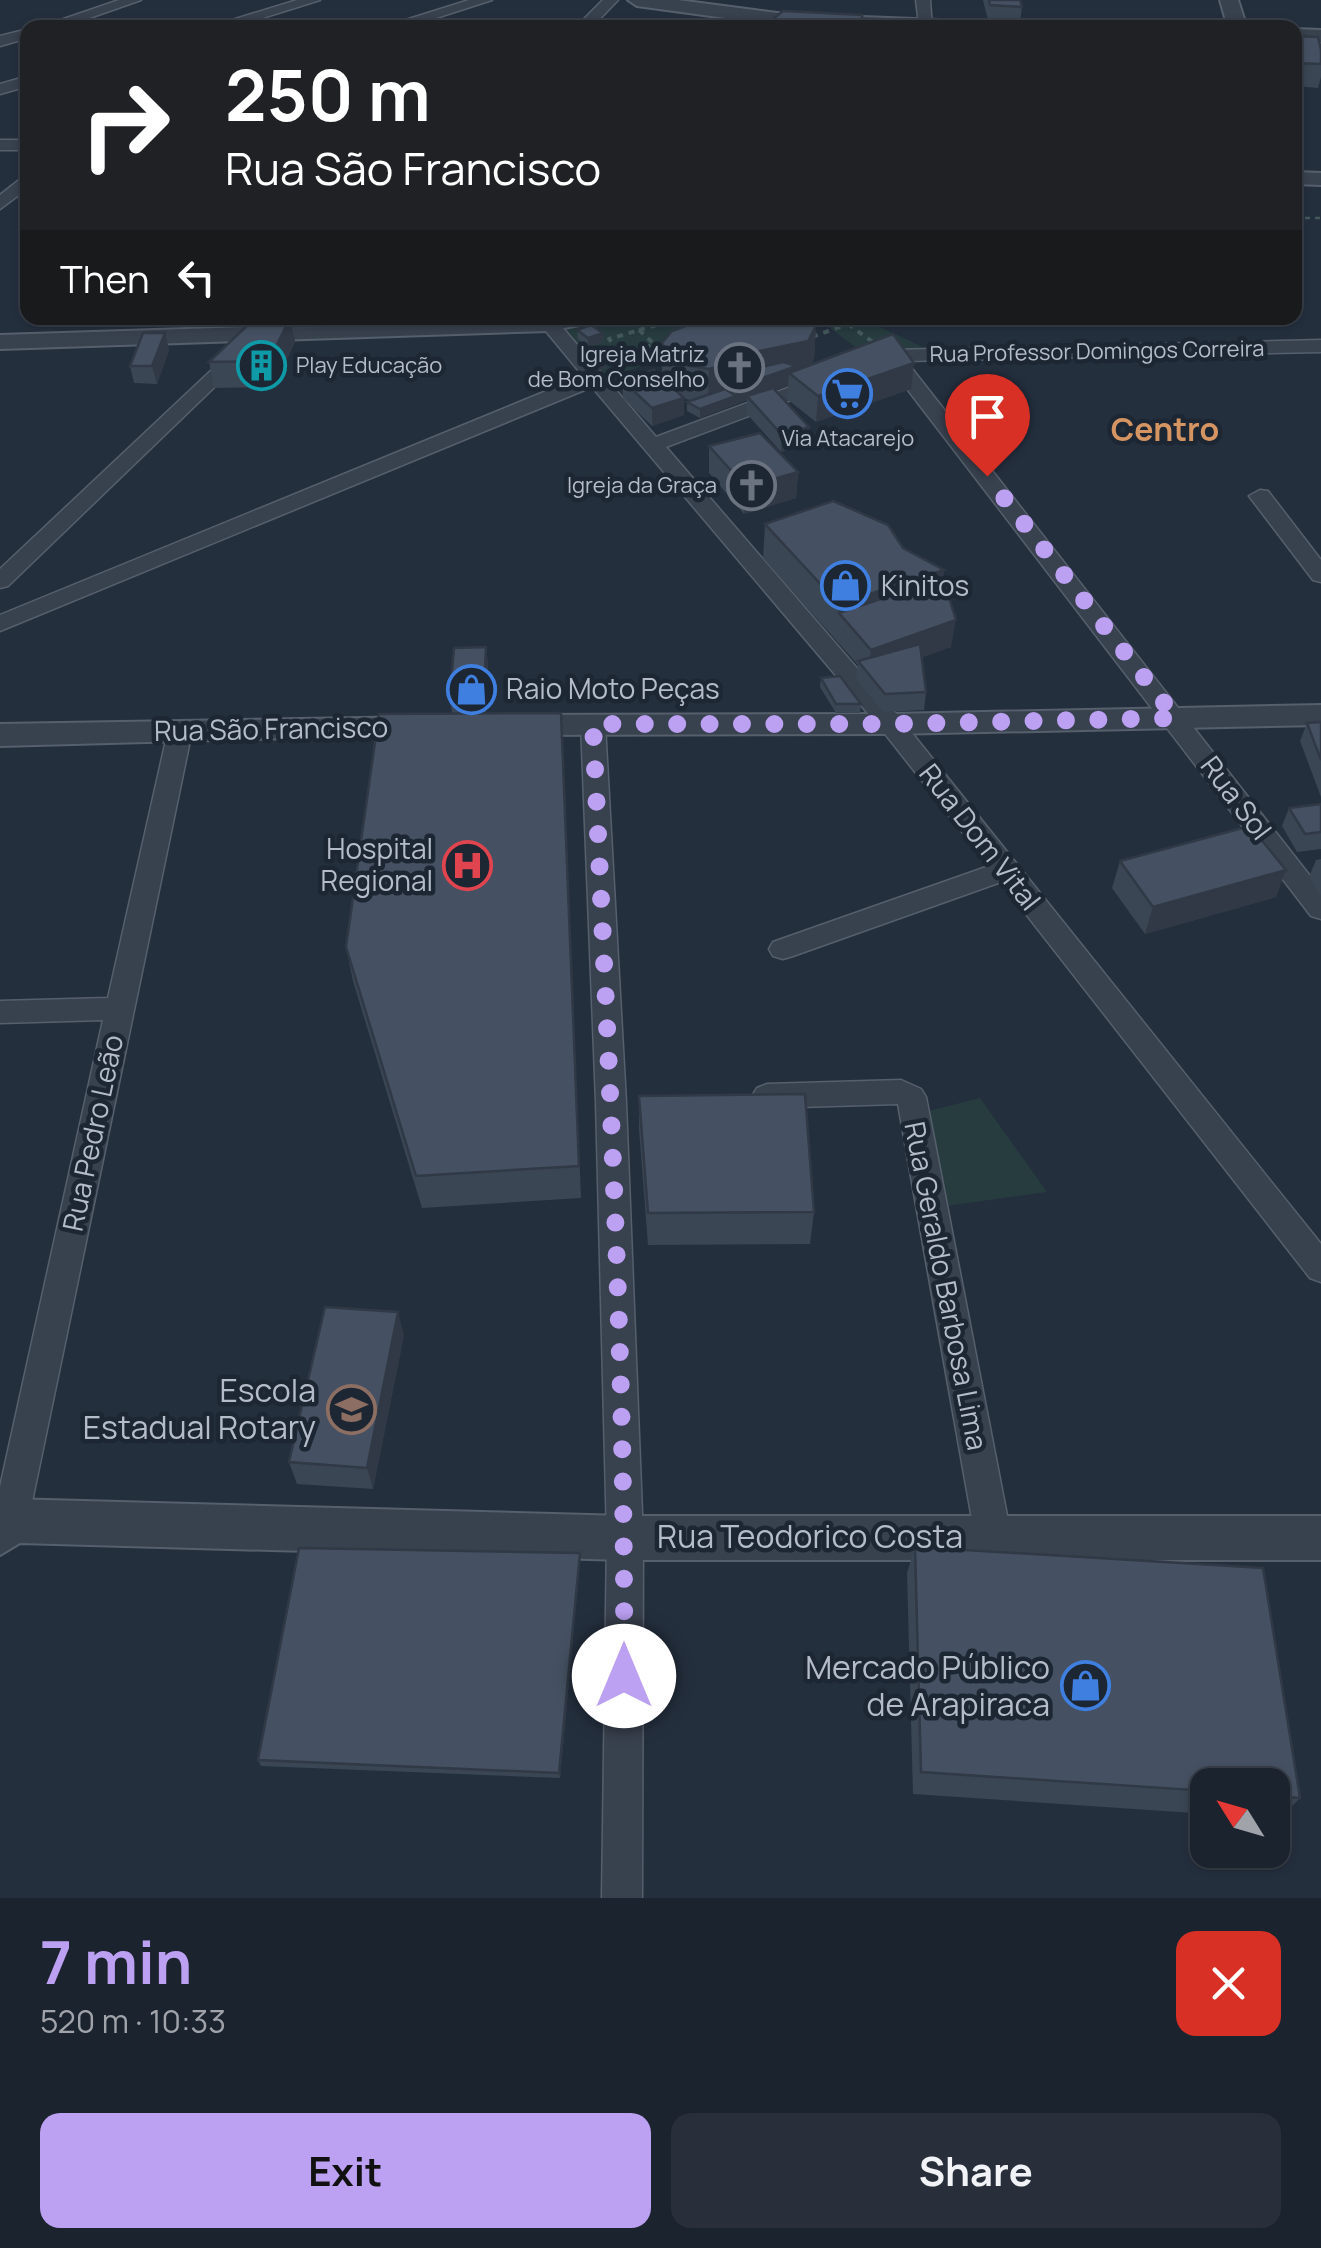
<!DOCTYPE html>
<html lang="en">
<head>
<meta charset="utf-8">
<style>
	body { margin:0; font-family:Manrope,sans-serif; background:#282f3a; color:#f1f3f6; height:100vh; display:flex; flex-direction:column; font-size:38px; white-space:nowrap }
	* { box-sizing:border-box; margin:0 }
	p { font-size:32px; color:#a0a4aa }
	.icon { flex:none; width:55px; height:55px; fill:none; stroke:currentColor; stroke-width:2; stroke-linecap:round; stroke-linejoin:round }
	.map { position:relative; height:1898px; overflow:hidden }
	.panel { display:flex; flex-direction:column; background:#1b232e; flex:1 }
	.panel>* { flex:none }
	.hud { position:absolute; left:20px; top:20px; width:1282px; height:305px; border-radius:20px; box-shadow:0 2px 8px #0004,0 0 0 2px #39404a; background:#202124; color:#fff; overflow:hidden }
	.needle { width:65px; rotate:307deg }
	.buttons { position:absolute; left:1190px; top:1768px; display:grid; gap:20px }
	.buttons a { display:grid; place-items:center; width:100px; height:100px; border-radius:20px; background:#1b232e; box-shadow:0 2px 8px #0004,0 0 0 2px #39404a; font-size:50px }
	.pin { position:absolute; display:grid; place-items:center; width:85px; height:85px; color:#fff; margin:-102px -42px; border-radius:50% 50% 50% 0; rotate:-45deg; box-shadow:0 0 10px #0007 }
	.pin .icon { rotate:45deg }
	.me { position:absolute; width:110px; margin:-55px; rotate:0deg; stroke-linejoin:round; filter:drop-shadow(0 0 8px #0008) }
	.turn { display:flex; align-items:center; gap:35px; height:210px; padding:0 40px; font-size:45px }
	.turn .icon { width:130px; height:130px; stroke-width:2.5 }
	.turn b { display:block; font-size:70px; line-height:85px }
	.then { display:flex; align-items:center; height:95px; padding:0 40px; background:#0003; gap:20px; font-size:38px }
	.round { display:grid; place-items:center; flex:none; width:105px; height:105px; border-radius:20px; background:#282f3a }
	.overview { display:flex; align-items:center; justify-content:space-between; height:170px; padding:0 40px }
	h1 { font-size:60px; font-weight:700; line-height:75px; color:#bca0f2 }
	.cta { display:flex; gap:20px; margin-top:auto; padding:20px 40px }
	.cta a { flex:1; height:115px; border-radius:20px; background:#bca0f2; color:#111; font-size:40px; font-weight:700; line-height:115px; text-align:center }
	.cta a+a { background:#282f3a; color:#f1f3f6 }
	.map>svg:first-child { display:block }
	.green { fill:#263c3f }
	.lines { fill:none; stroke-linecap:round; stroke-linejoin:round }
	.minor-casing { stroke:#565f6c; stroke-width:3 }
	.tertiary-casing { stroke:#565f6c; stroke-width:4 }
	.path-far1 { stroke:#44595c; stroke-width:2.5; stroke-dasharray:5 5; stroke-linecap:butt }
	.path { stroke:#44595c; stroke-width:4; stroke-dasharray:6 6; stroke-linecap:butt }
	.minor { fill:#38414e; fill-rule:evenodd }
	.tertiary { fill:#38414e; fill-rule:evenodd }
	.wall { fill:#3b4654 }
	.shaded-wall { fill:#303945 }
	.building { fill:#455162; stroke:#303945; stroke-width:2.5 }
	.route { stroke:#bca0f2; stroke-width:18; stroke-dasharray:0 32.4 }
	.labels { text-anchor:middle; stroke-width:9; stroke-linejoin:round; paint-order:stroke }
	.far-street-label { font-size:22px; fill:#b4bcc9; stroke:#1d2633 }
	.far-poi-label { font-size:22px; fill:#b4bcc9; stroke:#1d2633; text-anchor:end }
	.poi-label { font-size:28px; fill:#b4bcc9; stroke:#1d2633; text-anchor:start }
	.street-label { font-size:28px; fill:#b4bcc9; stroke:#1d2633 }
	.far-district-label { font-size:32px; font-weight:bold; fill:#d59563; stroke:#1d2633 }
	.near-poi-label { font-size:32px; fill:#b4bcc9; stroke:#1d2633; text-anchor:end }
	.near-street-label { font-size:32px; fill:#b4bcc9; stroke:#1d2633 }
</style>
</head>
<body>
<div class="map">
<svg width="1321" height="1898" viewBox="0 0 1321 1898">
	<rect width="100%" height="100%" fill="#242f3e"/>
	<!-- green -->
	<g class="green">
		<path d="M604 318H750L604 382 561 327Z"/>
		<path d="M817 318H861L929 350 867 356Z"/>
		<path d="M980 1098 1047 1192 946 1206 921 1113Z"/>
	</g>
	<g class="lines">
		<defs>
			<g id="minor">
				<path d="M119 0H141L61 28H37Z"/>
				<path d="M297 0H320L231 28H206Z"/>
				<path d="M469 0H492L405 28H380Z"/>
				<path d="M603 0H618L591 28H575Z"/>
				<path d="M916 0H930L932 28 919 25Z"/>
				<path d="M28 29V38L0 46V36Z"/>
				<path d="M28 76V86L0 94V84Z"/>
				<rect x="0" y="140" width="28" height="10"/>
				<path d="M28 173V188L0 209V195Z"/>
				<path d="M267 318H286L8 586 0 588V569Z"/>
				<path d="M549 318 556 320 656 437 812 379H826V387L666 447 900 718 1321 1244V1282L1310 1278 1001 882 793 956 783 959 773 956 769 949 773 942 989 866 882 730 592 387 0 631V615L583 376 540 324Z"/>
				<path d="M1321 340V352L906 361 1321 890V919L1311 916 888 364 879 367 869 361 892 350Z"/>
				<path d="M1260 490 1268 491 1321 560V582L1313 580 1249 496Z"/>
				<path d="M593 716 605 724 626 1102 643 1538 642 1898H602L607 1538 596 1102 581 724Z"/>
				<path d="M180 723 192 731 28 1521 22 1533 0 1538V1487L103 1020 0 1023V1001L108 998 168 731Z"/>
				<path d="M901 1080 921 1089 926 1097 1011 1536 1006 1548 993 1553 980 1548 975 1536 898 1104 767 1108 757 1104 752 1096 757 1088 767 1084Z"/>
			</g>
			<g id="tertiary">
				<path d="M628 0H678L785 14 992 22 1001 28 785 26 637 6Z"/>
				<path d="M1220 0H1238L1247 28H1228Z"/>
				<path d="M1295 29 1321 30V42L1295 41Z"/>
				<path d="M1295 172 1321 173V185L1295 184Z"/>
				<path d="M526 318H594L590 323 549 331 0 349V335Z"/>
				<path d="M1321 705V725L891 734 516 735 505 732 500 725 505 718 516 715 891 714Z"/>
				<path d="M424 717 435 720 440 727 435 734 0 746V724Z"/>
				<path d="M10 1499 625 1516H1321V1560H625L20 1543 0 1555V1503Z"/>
			</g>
		</defs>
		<!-- minor casing -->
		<use href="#minor" class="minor-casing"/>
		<!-- tertiary casing -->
		<use href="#tertiary" class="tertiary-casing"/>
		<!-- path-far1 -->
		<path class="path-far1" d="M1295 218H1321"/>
		<!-- path -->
		<g class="path">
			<path d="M848 324 874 343"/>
			<path d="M639 330 654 344 624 356 609 339Z"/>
			<path d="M639 330 682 318"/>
			<path d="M812 337 848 324 839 318"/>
		</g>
		<!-- minor -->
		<use href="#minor" class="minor"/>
		<!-- tertiary -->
		<use href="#tertiary" class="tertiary"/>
	</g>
	<!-- wall -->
	<g class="wall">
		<path d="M983 0H1020L1022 7 1020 23 988 20Z"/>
		<path d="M1295 36 1321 50V77L1318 88 1295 86Z"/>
		<path d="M255 318H355L354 326 292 329 295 342 274 387 214 388 209 362Z"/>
		<path d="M704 318H811L816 326 814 359 811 365 911 389 816 422 787 399 788 386 775 390 809 427 808 444 781 452 747 414V400L700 418 687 411V402L692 400 684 399V415L652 426 623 398 622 380 662 377V343L705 318Z"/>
		<path d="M861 318H887L875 324Z"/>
		<path d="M577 330 603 342 588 347 578 339Z"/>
		<path d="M165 333 169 350 157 384 134 383 130 366Z"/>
		<path d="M588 353 606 368 596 371 588 361Z"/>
		<path d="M709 446 798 472 796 498 744 514 709 473Z"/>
		<path d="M765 524 903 548 944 570 943 578 951 647 922 657 926 692 924 710 883 712 856 679 858 665 763 558Z"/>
		<path d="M486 647 488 665 486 712 452 713 450 695Z"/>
		<path d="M821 678 861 704 860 713H836L820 687Z"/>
		<path d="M1321 722V797L1300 741 1307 723Z"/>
		<path d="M563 748 581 1198 422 1208 353 981 346 947Z"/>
		<path d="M1321 804V849L1297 852 1282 826 1289 808Z"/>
		<path d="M1321 859V896L1309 877 1316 860Z"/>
		<path d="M1120 861 1276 897 1145 934 1112 888Z"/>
		<path d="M639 1096 814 1212 810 1244 648 1245 639 1129Z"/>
		<path d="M404 1335 373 1489 297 1484 289 1462Z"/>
		<path d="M915 1547 1300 1798 1280 1819 1272 1818V1785H1208V1814L913 1794 907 1573Z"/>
		<path d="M580 1560 560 1778 261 1766 258 1760Z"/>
	</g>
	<!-- shaded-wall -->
	<g class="shaded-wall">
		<path d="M290 318 295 342 274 387 269 361Z"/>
		<path d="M876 318H887L875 324Z"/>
		<path d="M816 326 814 359 806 375 789 373 788 386 750 399 747 396V400L700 418V409L736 396V387L726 380V398L708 403 709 369 755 352Z"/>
		<path d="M165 333 169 350 157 384 152 366Z"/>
		<path d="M603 333V342L588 347V338Z"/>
		<path d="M606 359V368L596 371V363Z"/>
		<path d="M914 363 911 389 816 422 818 396Z"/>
		<path d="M684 398V415L652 426V408Z"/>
		<path d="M809 427 808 444 781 452 782 435Z"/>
		<path d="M798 472 796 498 744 514 746 487Z"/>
		<path d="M944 570 939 605 839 613V604Z"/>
		<path d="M956 620 951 647 870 676 868 673 871 650Z"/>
		<path d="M486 647 488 665 486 712 484 694Z"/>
		<path d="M1286 870 1276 897 1145 934 1153 907Z"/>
		<path d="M398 1312 404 1335 373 1489 367 1468Z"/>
		<path d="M580 1553V1560L560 1778 559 1773Z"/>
	</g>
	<!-- building -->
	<g class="building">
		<path d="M989 0H1020L1022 7 990 5Z"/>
		<path d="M783 11 862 15 863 28 764 26Z"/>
		<path d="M1295 36 1318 37 1321 50V64L1295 63Z"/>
		<path d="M255 318H290L269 361 209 362Z"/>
		<path d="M707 318H811L816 326 808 341 755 352 749 358 709 369 684 365 671 360 662 343 672 331Z"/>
		<path d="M591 325 603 333 588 338 577 330Z"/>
		<path d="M143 333H165L152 366H130Z"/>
		<path d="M893 334 914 363 818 396 789 373Z"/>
		<path d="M598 350 606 359 596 363 588 353Z"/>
		<path d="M783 362 797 366 736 387 726 380 748 375 754 369Z"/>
		<path d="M654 370 684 398 652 408 622 380Z"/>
		<path d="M773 388 809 427 782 435 747 396Z"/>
		<path d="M725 389 736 396 700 409 687 402Z"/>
		<path d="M760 433 798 472 746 487 709 446Z"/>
		<path d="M833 501 888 525 903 548 944 570 839 604 765 524Z"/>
		<path d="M943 578 956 620 871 650 839 613Z"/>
		<path d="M920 644 926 692 885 694 858 661Z"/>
		<path d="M486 647 484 694 450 695 454 648Z"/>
		<path d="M840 676 861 704H836L821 678Z"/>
		<path d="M561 713 579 1166 416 1176 346 947 379 714Z"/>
		<path d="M1321 722V760L1307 723Z"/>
		<path d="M1321 804V832L1305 834 1289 808Z"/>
		<path d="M1250 826 1286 870 1153 907 1120 861Z"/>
		<path d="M805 1094 814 1212 648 1213 639 1096Z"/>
		<path d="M325 1307 398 1312 367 1468 289 1462Z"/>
		<path d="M915 1547 1263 1568 1300 1798 1272 1796V1785H1208V1791L921 1772Z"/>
		<path d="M299 1548 580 1553 559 1773 258 1760Z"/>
	</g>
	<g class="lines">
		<!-- route -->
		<path class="route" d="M624 1676C626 1358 607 1041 593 724H891L1176 718 987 476"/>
	</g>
	<!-- icons -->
	<defs>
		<symbol id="building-ring" viewBox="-11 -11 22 22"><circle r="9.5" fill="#1d2633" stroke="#0f9aa8" stroke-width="1.5"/><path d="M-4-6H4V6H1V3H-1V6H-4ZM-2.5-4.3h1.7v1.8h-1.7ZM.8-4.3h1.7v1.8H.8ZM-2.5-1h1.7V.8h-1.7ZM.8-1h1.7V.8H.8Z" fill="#0f9aa8"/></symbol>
		<symbol id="church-ring" viewBox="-11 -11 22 22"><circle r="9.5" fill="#1d2633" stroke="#6b7280" stroke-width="1.5"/><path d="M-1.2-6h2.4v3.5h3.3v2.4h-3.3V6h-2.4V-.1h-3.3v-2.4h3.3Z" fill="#6b7280"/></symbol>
		<symbol id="supermarket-ring" viewBox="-11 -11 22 22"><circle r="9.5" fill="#1d2633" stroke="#3f7fe0" stroke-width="1.5"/><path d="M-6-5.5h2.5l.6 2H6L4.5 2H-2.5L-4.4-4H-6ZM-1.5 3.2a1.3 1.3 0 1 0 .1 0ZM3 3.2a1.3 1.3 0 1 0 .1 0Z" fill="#3f7fe0"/></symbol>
		<symbol id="shop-ring" viewBox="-11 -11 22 22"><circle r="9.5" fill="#1d2633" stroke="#3f7fe0" stroke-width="1.5"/><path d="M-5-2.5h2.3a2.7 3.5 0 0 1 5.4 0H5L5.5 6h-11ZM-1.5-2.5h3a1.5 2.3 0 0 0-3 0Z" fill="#3f7fe0"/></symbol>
		<symbol id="hospital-ring" viewBox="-11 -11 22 22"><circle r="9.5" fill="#1d2633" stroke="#e0444e" stroke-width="1.5"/><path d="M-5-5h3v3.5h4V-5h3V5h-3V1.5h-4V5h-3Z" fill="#e0444e"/></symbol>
		<symbol id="school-ring" viewBox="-11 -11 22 22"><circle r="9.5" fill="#1d2633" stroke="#8d6e63" stroke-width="1.5"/><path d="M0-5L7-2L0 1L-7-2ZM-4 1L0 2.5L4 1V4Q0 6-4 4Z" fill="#8d6e63"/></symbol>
	</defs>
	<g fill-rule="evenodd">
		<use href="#building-ring" x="234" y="338" width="55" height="55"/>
		<use href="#church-ring" x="712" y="340" width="55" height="55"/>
		<use href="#supermarket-ring" x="820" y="366" width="55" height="55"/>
		<use href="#church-ring" x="724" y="458" width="55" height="55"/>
		<use href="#shop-ring" x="818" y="558" width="55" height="55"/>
		<use href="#shop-ring" x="444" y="662" width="55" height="55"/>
		<use href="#hospital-ring" x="440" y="838" width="55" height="55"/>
		<use href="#school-ring" x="324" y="1382" width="55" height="55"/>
		<use href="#shop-ring" x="1058" y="1658" width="55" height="55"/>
	</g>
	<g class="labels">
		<!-- far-street labels -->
		<g class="far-street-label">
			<text transform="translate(1097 351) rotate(-1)" y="8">Rua Professor Domingos Correira</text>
		</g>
		<!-- far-poi labels -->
		<g class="far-poi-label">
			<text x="705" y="362">Igreja Matriz<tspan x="705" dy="25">de Bom Conselho</tspan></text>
			<text x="296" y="373" text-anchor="start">Play Educação</text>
			<text x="848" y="446" text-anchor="middle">Via Atacarejo</text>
			<text x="717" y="493">Igreja da Graça</text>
		</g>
		<!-- poi labels -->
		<g class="poi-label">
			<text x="881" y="596">Kinitos</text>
			<text x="506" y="699">Raio Moto Peças</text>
			<text x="433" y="859" text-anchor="end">Hospital<tspan x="433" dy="32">Regional</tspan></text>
		</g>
		<!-- street labels -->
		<g class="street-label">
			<text transform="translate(271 729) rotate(-1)" y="10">Rua São Francisco</text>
			<text transform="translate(1236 798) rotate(53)" y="10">Rua Sol</text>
			<text transform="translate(980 837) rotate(52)" y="10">Rua Dom Vital</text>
			<text transform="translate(93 1133) rotate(-78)" y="10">Rua Pedro Leão</text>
			<text transform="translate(946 1286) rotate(79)" y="10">Rua Geraldo Barbosa Lima</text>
		</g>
		<!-- far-district labels -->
		<g class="far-district-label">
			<text x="1165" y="441">Centro</text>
		</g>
		<!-- near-poi labels -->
		<g class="near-poi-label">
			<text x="316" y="1402">Escola<tspan x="316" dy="37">Estadual Rotary</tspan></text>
			<text x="1050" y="1679">Mercado Público<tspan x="1050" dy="37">de Arapiraca</tspan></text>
		</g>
		<!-- near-street labels -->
		<g class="near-street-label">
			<text x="810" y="1548">Rua Teodorico Costa</text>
		</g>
	</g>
</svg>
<div class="buttons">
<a><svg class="needle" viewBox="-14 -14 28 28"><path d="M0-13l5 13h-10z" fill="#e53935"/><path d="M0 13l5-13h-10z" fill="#a0a4aa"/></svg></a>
</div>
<div class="pin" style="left:987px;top:476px;background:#d93025"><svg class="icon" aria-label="arrive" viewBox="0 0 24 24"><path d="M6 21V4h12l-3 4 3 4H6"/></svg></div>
<svg class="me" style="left:624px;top:1676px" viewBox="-20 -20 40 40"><circle r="19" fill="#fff"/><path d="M0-13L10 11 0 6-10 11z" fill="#bca0f2"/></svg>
<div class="hud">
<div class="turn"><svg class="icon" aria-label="right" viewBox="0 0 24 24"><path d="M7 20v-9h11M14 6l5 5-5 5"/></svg><div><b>250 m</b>Rua São Francisco</div></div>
<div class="then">Then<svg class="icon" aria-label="left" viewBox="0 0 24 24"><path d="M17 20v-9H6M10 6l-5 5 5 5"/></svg></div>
</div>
</div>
<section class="panel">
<div class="overview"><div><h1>7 min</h1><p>520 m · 10:33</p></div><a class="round" style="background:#d93025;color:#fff"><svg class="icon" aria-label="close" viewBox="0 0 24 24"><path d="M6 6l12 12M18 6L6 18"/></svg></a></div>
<div class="cta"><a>Exit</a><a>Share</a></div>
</section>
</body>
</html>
